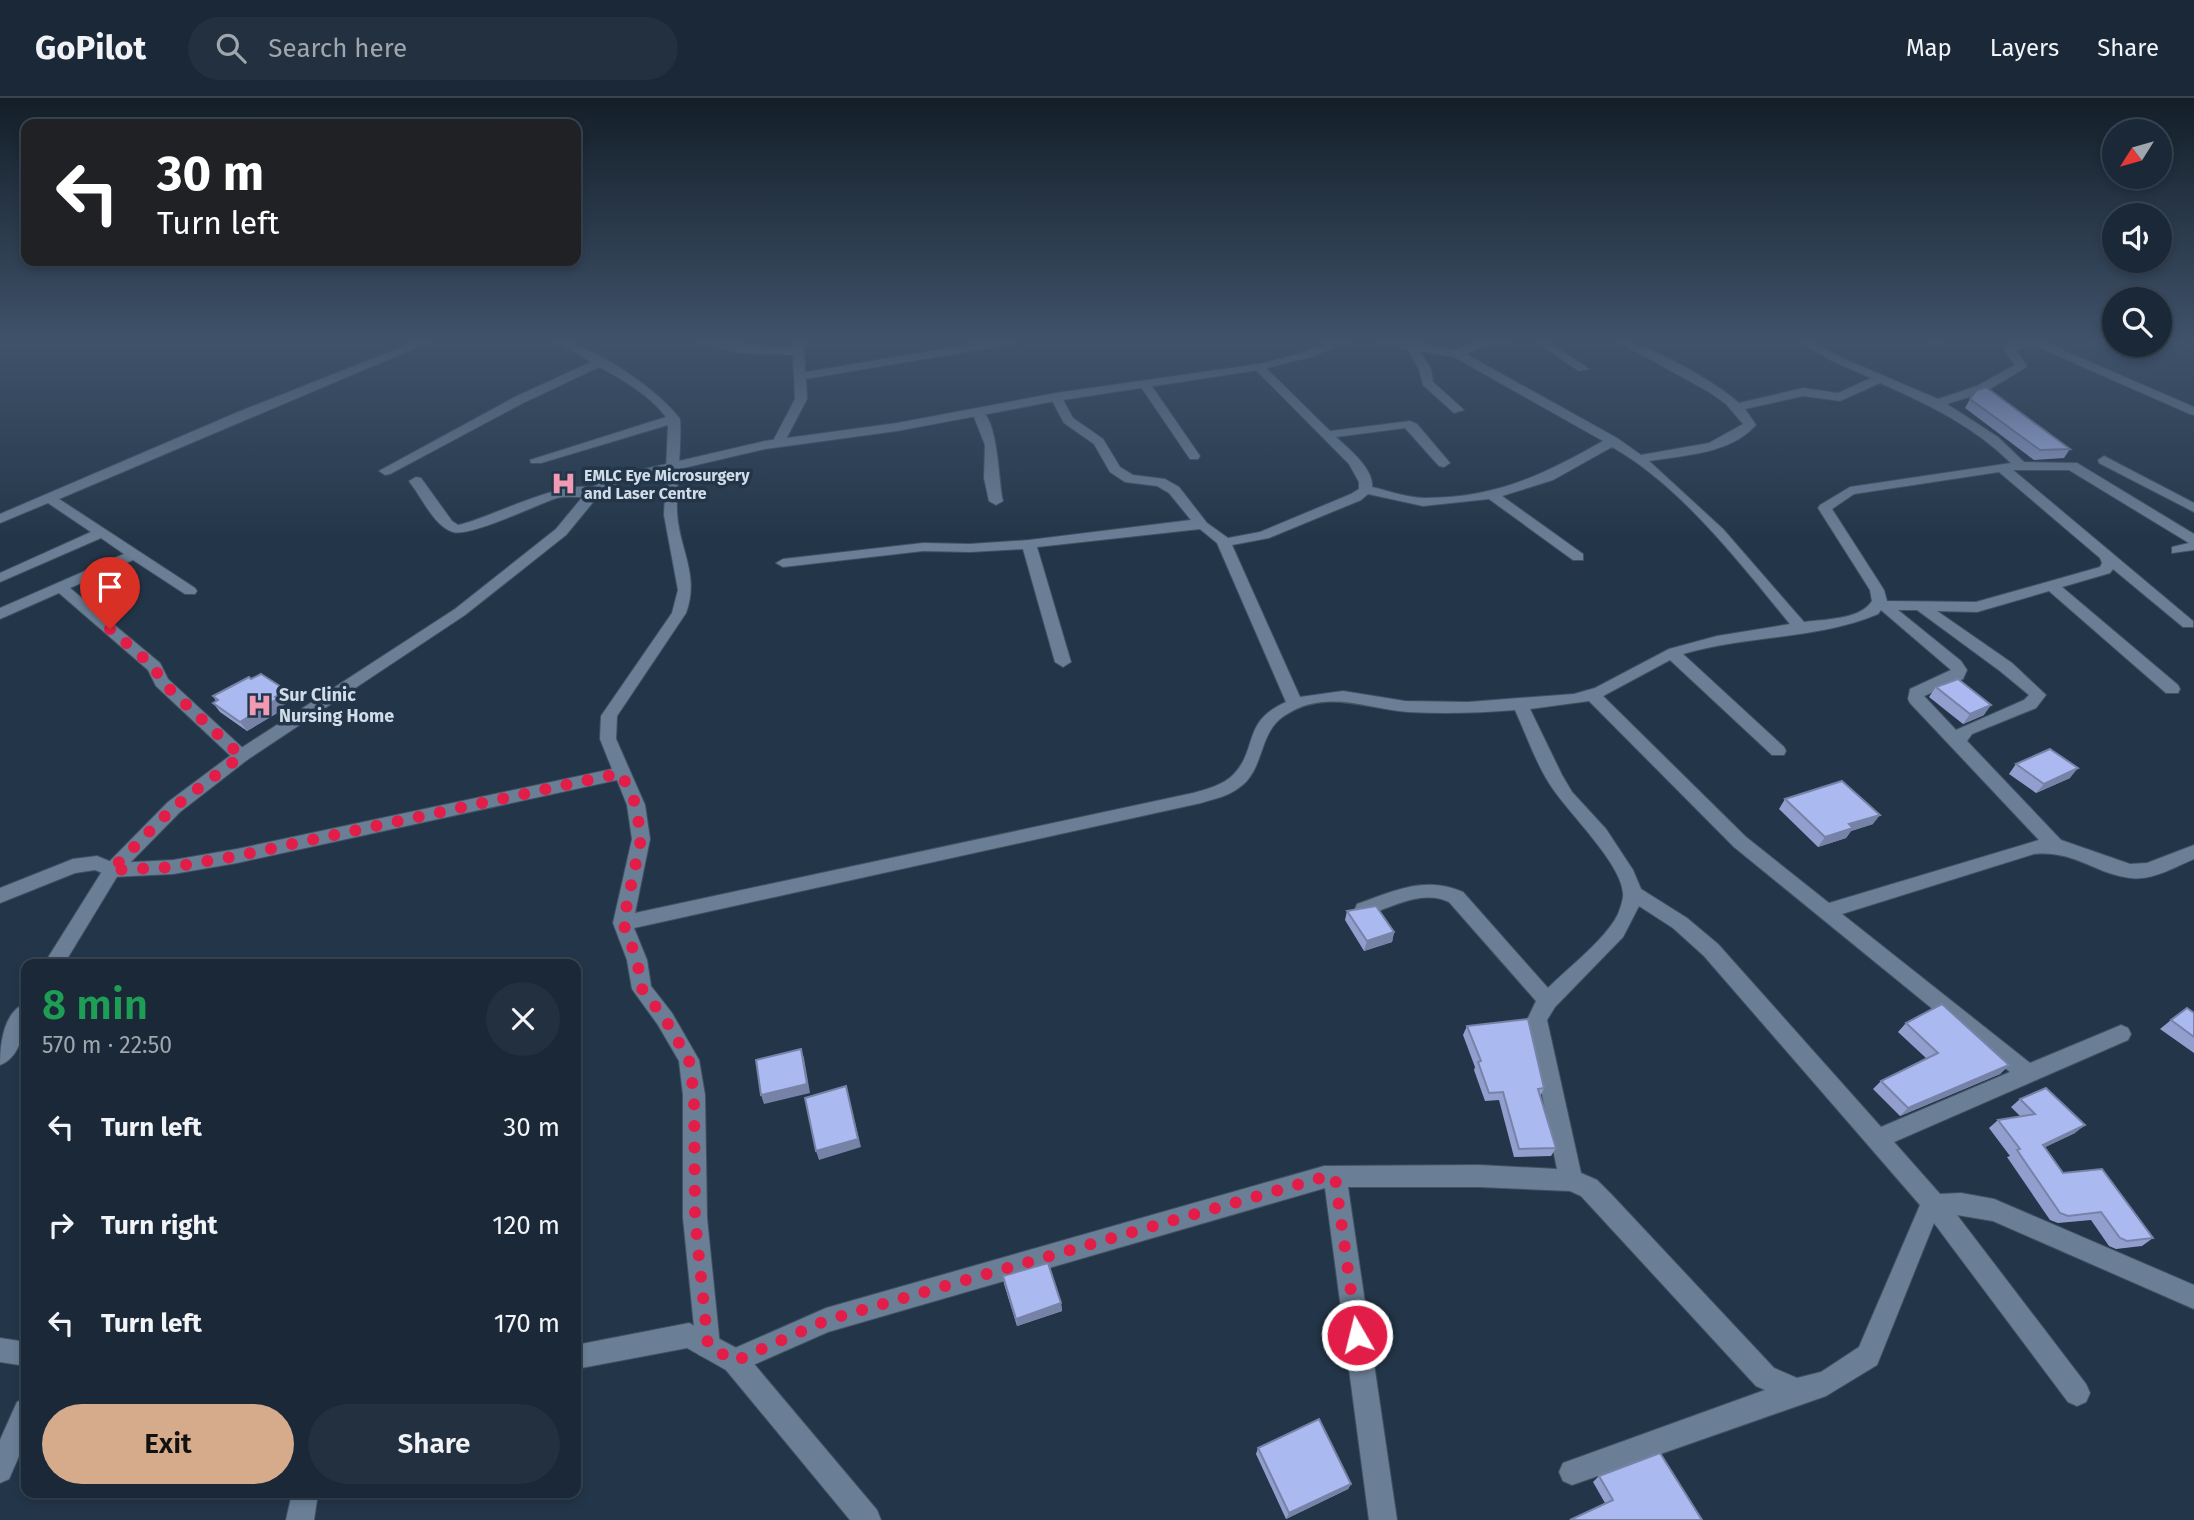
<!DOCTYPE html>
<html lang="en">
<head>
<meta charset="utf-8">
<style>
	body { margin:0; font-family:"Fira Sans",sans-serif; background:#23303f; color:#f1f3f6; height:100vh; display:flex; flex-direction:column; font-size:26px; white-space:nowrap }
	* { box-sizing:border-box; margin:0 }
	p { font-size:23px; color:#9fa6ad }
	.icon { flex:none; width:38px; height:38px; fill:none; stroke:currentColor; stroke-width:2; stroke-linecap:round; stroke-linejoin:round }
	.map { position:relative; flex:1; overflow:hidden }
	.side { position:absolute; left:21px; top:861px; width:560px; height:539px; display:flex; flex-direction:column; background:#1a2837; border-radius:14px; box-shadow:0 4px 10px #0003,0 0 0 2px #384452 }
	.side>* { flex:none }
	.guide { position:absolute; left:21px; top:21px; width:560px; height:147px; border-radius:14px; box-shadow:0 4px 10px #0003,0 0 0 2px #384452; background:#202124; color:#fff; overflow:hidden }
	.needle { width:46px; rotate:233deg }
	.tools { position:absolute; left:2102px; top:21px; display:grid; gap:14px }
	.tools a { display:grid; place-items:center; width:70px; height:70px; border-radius:50%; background:#1a2837; box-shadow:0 4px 10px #0003,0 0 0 2px #384452; font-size:35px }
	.pin { position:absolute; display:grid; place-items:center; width:60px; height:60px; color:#fff; margin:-72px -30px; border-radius:50% 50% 50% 0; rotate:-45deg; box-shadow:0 0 7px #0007 }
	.pin .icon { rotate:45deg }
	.me { position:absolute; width:77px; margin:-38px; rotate:352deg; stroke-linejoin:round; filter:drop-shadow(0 0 5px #0008) }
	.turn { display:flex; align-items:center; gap:24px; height:147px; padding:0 21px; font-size:32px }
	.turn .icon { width:91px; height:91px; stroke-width:2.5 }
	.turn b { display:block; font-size:49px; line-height:60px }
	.round { display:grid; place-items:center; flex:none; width:74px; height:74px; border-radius:37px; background:#23303f }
	.summary { display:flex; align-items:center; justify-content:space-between; height:119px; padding:0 21px }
	h1 { font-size:42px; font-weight:600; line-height:52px; color:#1e9e55 }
	.cta { display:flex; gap:14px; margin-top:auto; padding:14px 21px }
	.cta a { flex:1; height:80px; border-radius:42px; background:#d6ab8b; color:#111; font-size:28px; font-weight:600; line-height:80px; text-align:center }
	.cta a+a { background:#23303f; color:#f1f3f6 }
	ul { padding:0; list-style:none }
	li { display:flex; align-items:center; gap:21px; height:98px; padding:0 21px }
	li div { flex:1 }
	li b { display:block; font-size:26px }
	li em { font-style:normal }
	header { display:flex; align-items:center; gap:42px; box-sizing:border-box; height:98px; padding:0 35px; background:#1a2837; border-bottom:2px solid #384452 }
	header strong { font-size:33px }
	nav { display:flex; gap:38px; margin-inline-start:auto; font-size:24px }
	.search { width:490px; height:63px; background:#23303f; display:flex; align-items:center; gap:18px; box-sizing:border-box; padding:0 24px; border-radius:38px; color:#9fa6ad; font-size:26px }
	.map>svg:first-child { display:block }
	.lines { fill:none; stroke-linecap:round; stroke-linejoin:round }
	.street-casing { stroke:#425263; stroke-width:2 }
	.secondary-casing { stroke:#425263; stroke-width:2 }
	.street { fill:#6a7f96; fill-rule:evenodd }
	.secondary { fill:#6a7f96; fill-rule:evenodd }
	.wall { fill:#929fce }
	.shaded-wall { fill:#7782a7 }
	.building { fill:#aab9ef; stroke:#7782a7; stroke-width:2 }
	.route { stroke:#e11d48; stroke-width:12; stroke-dasharray:0 21.6 }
	.labels { text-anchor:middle; stroke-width:7; stroke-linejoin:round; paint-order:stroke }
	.far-poi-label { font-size:16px; font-weight:bold; fill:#d1dce9; stroke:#233649; text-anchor:start }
	.poi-label { font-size:18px; font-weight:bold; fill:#d1dce9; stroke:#233649; text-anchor:start }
</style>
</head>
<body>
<header>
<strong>GoPilot</strong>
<div class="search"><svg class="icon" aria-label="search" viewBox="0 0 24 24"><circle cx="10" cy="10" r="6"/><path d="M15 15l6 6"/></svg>Search here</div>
<nav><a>Map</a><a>Layers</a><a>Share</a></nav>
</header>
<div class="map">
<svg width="2194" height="1422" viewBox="0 0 2194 1422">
	<rect width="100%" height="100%" fill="#233649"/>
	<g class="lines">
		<defs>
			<g id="street">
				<path d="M417 243H432L59 401 195 490 197 493 195 496H185L133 462 70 490 160 565 168 581 247 654 249 658 247 662H235L156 588 148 572 59 495 0 521V510L124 456 101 440 0 484V475L91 434 48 405 0 425V416L238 314Z"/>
				<path d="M554 243C589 243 659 292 680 321 682 352 676 383 677 414 679 452 700 476 686 515L617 618 616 641 645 707 650 741 635 815 1193 695C1207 691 1223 687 1233 677 1259 650 1241 624 1286 604L1217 445 1200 431 1037 449 1071 564 1063 569 1055 564 1023 451 970 454 923 453 783 469 776 465 783 461 923 445 970 446 1029 442 1191 422 1169 395 1157 388 1125 384 1110 374 1094 346 1064 325 1050 299 1052 296H1060L1073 320 1103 341 1120 369 1133 377 1165 381 1179 389 1207 425 1228 440 1260 434 1351 396 1359 391V384L1349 366 1255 271V267H1263L1330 333 1410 323 1417 326 1450 365 1444 369 1439 368 1405 330 1336 339C1349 351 1374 371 1372 389 1389 393 1408 400 1425 400 1496 400 1543 377 1603 343L1454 259 1420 253 1431 271 1433 284 1464 312 1454 315 1423 287 1419 271 1407 251 1376 243H1402L1456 252 1473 245 1513 243 1476 251 1466 256 1617 340 1641 357 1709 345 1743 326 1726 306 1709 294 1617 243C1645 243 1717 285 1739 305L1803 290 1838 295 1871 280 1834 264 1798 243H1812L1842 260 1938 301 1977 288 2015 267 2003 250 2005 248 2023 243H2042L2194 309V317L2190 316 2033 247 2016 252 2027 268 2025 270 1985 294 1947 306 1998 339 2024 364 2077 365 2194 436V452L2172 455V449L2189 445 2069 372H2013L2193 523V529H2183L2113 471 2110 475 2062 489 2178 587 2180 591 2178 595H2166L2049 493 1977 514 1937 513 2012 565 2046 597 2036 610 1972 636 1967 643 2061 742 2130 766 2147 765 2194 747V761C2175 769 2152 783 2130 780 2095 776 2075 752 2034 756L1842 816 2030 965 2114 930 2121 927 2128 930 2131 936 2128 942 1894 1044 1940 1096 1961 1095 1994 1101 2194 1187V1211L1993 1123 1957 1117 2086 1286 2090 1295 2086 1304 2077 1308 2068 1304 1934 1125 1877 1267 1826 1298 1572 1387 1563 1383 1559 1374 1563 1365 1765 1292 1756 1288 1581 1098 1570 1093 1479 1089H1348L1397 1422H1369L1325 1090 828 1234 735 1275 726 1272 723 1263 726 1254 826 1210 1324 1068 1479 1067 1557 1071 1527 922 1536 903 1449 804C1421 791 1391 810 1364 818L1357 816 1355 811 1357 806C1394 793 1425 777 1463 794L1548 890C1569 869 1606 841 1618 816 1620 811 1624 800 1623 795 1621 764 1566 713 1549 685 1535 663 1526 636 1515 612 1479 615 1444 616 1408 614 1365 611 1326 590 1284 618 1258 635 1265 671 1240 689 1229 698 1214 701 1201 705L634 830 647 862 651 888 672 915 699 962 705 997 707 1120 720 1248 717 1257 708 1260 699 1257 696 1248 683 1120V997L679 963 658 927 632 891 627 862 613 825 632 741 627 707 617 682 237 765 173 776 112 779 95 772 75 775 0 805V790L73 761 97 758 114 765 173 762 237 751 612 671 600 641 601 618 672 515 678 492 664 417 668 327 541 365H531L530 362 666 319C649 297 624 282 599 269L523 305 390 376 385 377 379 373 515 299 591 264ZM1880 285C1928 306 1973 328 2011 365L1850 389 1820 407 1818 410 1870 492 1872 503C1860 522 1825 521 1804 524L1723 431 1649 363C1685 357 1730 356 1756 327L1745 311 1803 298 1840 303ZM1612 349C1681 388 1740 465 1790 526L1717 538 1669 551 1595 590 1574 596 1468 604 1405 603 1343 593 1300 599 1232 447 1269 440 1361 402 1368 396 1423 408 1489 401 1573 462H1583V456L1502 398 1553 382ZM1999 374 2100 460 2102 465 2100 469 1976 504 1887 503 1884 492 1832 411 1854 396ZM1881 512 1951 572 1910 591 1908 601 1910 605 2039 742 1829 805 1746 739 1603 598 1670 562 1772 657H1784L1786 653 1784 649 1683 556C1747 537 1816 542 1878 516ZM1898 512H1917L2000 573 2029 597 2024 602 1956 632 1924 598 1963 581 1967 572 1961 563ZM1589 603 1734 749 2010 974 1881 1029 1718 846 1687 820 1641 791 1633 772 1606 731 1572 694 1562 677 1530 611ZM1639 808 1673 830 1704 858 1920 1107 1859 1249 1821 1274 1797 1280 1774 1270 1612 1097 1597 1082 1581 1075 1547 922 1555 909 1623 839Z"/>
				<path d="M693 243 793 250 792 243H804L805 274 992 243H1018L1013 246 806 281 807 301 784 345 778 349 772 345 795 301 793 257 739 255Z"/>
				<path d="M1534 243H1547L1589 271 1579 273Z"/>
				<path d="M1930 243H1941L1942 244 1936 247Z"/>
				<path d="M1141 284H1149L1200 358 1198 361H1190L1139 286Z"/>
				<path d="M978 310C999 319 998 382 1003 403L996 407 989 403 984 380 985 347 972 314Z"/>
				<path d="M2104 358 2194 405V414L2099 365 2098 362Z"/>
				<path d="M416 379 421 380 452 423 458 427C490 421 575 373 601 394 589 404 568 395 554 401 534 408 470 439 453 434 435 429 422 400 411 386L409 383Z"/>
				<path d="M26 1300V1342L9 1381 0 1385V1342L17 1304Z"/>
				<path d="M292 1395H318L314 1422H286Z"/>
			</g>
			<g id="secondary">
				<path d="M1333 243H1349L1314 258 1259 272 1056 303 897 333 765 351 619 385 599 397 566 437 465 517 247 662 180 714 118 777 64 866H44L106 767 168 704 235 654 455 511 556 431 589 391 610 379 765 343 897 325 1056 295 1259 266 1306 254Z"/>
				<path d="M26 905C27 925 22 959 0 967 0 947 3 914 26 905Z"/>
				<path d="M689 1225 744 1254 877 1412 881 1422H850L726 1272 687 1250 576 1271V1247Z"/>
				<path d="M0 1240 26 1244V1268L0 1264Z"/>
			</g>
		</defs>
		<!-- street casing -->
		<use href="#street" class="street-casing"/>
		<!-- secondary casing -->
		<use href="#secondary" class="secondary-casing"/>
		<!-- street -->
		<use href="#street" class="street"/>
		<!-- secondary -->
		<use href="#secondary" class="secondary"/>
	</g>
	<!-- wall -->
	<g class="wall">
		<path d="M1970 301 2070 351 2064 360 2034 362 1965 310Z"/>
		<path d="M251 581 286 592 292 602 282 608 284 611 247 633 220 614 213 605 216 603 213 598Z"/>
		<path d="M1936 589 1984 617 1963 626 1929 599Z"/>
		<path d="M2016 666 2070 680 2036 695 2009 676Z"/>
		<path d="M1785 701 1873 726 1851 733 1846 740 1818 749 1779 711Z"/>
		<path d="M1347 813 1394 834 1392 844 1364 853 1345 822Z"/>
		<path d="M2194 915V955L2160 931 2171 922Z"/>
		<path d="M1906 925 2009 967 2000 976 1900 1018 1873 991 1881 983 1926 960 1898 934Z"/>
		<path d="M1467 928 1544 990 1540 999 1556 1050 1551 1058 1514 1059 1499 1002 1485 1003 1474 972 1475 969 1463 937Z"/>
		<path d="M2020 1001 2075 1035 2045 1049 2063 1075 2153 1140 2142 1148 2116 1151 2109 1148 2091 1122 2058 1125 2050 1122 2007 1059 2010 1058 1989 1030 1998 1022 2020 1018 2011 1009Z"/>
		<path d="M1003 1178 1061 1205 1062 1213 1017 1228 1004 1186Z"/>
		<path d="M1258 1350 1351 1386 1348 1391 1286 1421 1256 1356Z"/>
		<path d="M1599 1378 1702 1422 1605 1405 1593 1384Z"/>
	</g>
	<!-- shaded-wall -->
	<g class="shaded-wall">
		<path d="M286 592 292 602 282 608 284 611 247 633 240 624Z"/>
		<path d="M1991 607 1984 617 1963 626 1970 616Z"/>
		<path d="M2078 670 2070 680 2036 695 2044 686Z"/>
		<path d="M1880 717 1873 726 1851 733 1846 740 1818 749 1825 739 1849 726Z"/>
		<path d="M1394 834 1392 844 1364 853 1367 843Z"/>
		<path d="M801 951 804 960 810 995 764 1006 761 997Z"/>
		<path d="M2009 967 2000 976 1900 1018 1908 1010Z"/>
		<path d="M846 988 861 1049 819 1062 816 1053Z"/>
		<path d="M2085 1027 2075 1035 2033 1055 2043 1047Z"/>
		<path d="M1061 1205 1062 1213 1017 1228 1016 1221Z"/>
		<path d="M1351 1386 1348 1391 1286 1421 1289 1415Z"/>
	</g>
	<!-- building -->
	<g class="building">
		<path d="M1986 289 2070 351 2040 352 1970 301 1977 292Z"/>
		<path d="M261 576 286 592 275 599 277 601 240 624 213 605 218 602 213 598 249 579 251 581Z"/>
		<path d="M1958 581 1991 607 1970 616 1936 589Z"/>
		<path d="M2050 651 2078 670 2044 686 2016 666Z"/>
		<path d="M1842 683 1880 717 1849 726 1853 730 1825 739 1785 701Z"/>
		<path d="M1376 808 1394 834 1367 843 1347 813Z"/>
		<path d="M1942 906 2009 967 1908 1010 1881 983 1938 955 1906 925Z"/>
		<path d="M2187 910 2194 915V939L2171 922Z"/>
		<path d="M1528 921 1544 990 1538 991 1556 1050 1519 1051 1503 994 1489 995 1478 964 1481 963 1467 928Z"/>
		<path d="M801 951 807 986 761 997 756 962Z"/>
		<path d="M846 988 858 1041 816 1053 805 1000Z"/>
		<path d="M2046 990 2085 1027 2043 1047 2063 1075 2102 1071 2153 1140 2127 1143 2120 1140 2101 1114 2068 1118 2060 1115 2017 1052 2020 1051 1998 1022 2035 1016 2020 1001Z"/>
		<path d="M1048 1165 1061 1205 1016 1221 1003 1178Z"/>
		<path d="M1319 1321 1351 1386 1289 1415 1258 1350Z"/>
		<path d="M1660 1355 1702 1422H1570L1613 1402 1599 1378Z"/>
	</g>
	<!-- sky -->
	<linearGradient id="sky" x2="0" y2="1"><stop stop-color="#131e28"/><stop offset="0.55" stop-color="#3f526a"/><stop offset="1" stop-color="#3f526a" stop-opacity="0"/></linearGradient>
	<rect width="2194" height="442" fill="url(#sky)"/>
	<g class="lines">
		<!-- route -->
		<path class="route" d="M110 531 154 569 162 584 241 658 174 709 111 772 173 769 237 758 621 675 636 707 641 741 623 825 637 862 642 891 665 921 689 962 694 997 695 1120 708 1248 735 1263 827 1222 1324 1079H1335L1357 1237"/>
	</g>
	<!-- icons -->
	<defs>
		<symbol id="hospital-bare" viewBox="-9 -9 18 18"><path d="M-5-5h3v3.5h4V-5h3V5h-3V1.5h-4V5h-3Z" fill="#f19ab3" stroke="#233649" stroke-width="2.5" paint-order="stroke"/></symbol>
	</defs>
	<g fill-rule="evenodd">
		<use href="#hospital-bare" x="546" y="368" width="35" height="35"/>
		<use href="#hospital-bare" x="242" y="590" width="35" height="35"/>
	</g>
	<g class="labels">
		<!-- far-poi labels -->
		<g class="far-poi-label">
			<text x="584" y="383">EMLC Eye Microsurgery<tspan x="584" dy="18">and Laser Centre</tspan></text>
		</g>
		<!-- poi labels -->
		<g class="poi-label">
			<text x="279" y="603">Sur Clinic<tspan x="279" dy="21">Nursing Home</tspan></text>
		</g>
	</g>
</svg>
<div class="tools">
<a><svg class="needle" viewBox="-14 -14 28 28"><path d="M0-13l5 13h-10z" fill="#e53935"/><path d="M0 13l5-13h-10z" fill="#9fa6ad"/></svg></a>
<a><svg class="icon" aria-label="sound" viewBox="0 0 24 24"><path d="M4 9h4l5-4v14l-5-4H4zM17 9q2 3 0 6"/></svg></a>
<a><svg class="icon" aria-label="search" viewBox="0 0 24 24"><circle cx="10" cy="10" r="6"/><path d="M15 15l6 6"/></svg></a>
</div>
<div class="pin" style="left:110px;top:531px;background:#d93025"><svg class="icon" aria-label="arrive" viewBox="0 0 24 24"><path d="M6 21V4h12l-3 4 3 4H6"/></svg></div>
<svg class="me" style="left:1357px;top:1237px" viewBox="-20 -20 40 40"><circle r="17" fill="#e11d48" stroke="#fff" stroke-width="3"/><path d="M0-11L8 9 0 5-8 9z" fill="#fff"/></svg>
<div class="guide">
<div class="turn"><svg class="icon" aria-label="left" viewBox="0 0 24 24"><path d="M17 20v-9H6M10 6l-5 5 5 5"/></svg><div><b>30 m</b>Turn left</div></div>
</div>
<section class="side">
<div class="summary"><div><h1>8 min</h1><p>570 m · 22:50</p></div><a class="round"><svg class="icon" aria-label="close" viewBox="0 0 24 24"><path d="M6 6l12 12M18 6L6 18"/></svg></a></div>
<ul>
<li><svg class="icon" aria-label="left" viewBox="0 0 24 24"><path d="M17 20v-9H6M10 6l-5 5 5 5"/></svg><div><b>Turn left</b></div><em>30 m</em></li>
<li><svg class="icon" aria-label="right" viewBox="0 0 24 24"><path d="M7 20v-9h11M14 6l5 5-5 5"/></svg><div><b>Turn right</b></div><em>120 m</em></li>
<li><svg class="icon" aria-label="left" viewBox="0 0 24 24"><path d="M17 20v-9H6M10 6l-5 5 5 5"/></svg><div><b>Turn left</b></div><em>170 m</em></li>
</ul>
<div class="cta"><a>Exit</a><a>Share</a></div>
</section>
</div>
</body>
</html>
